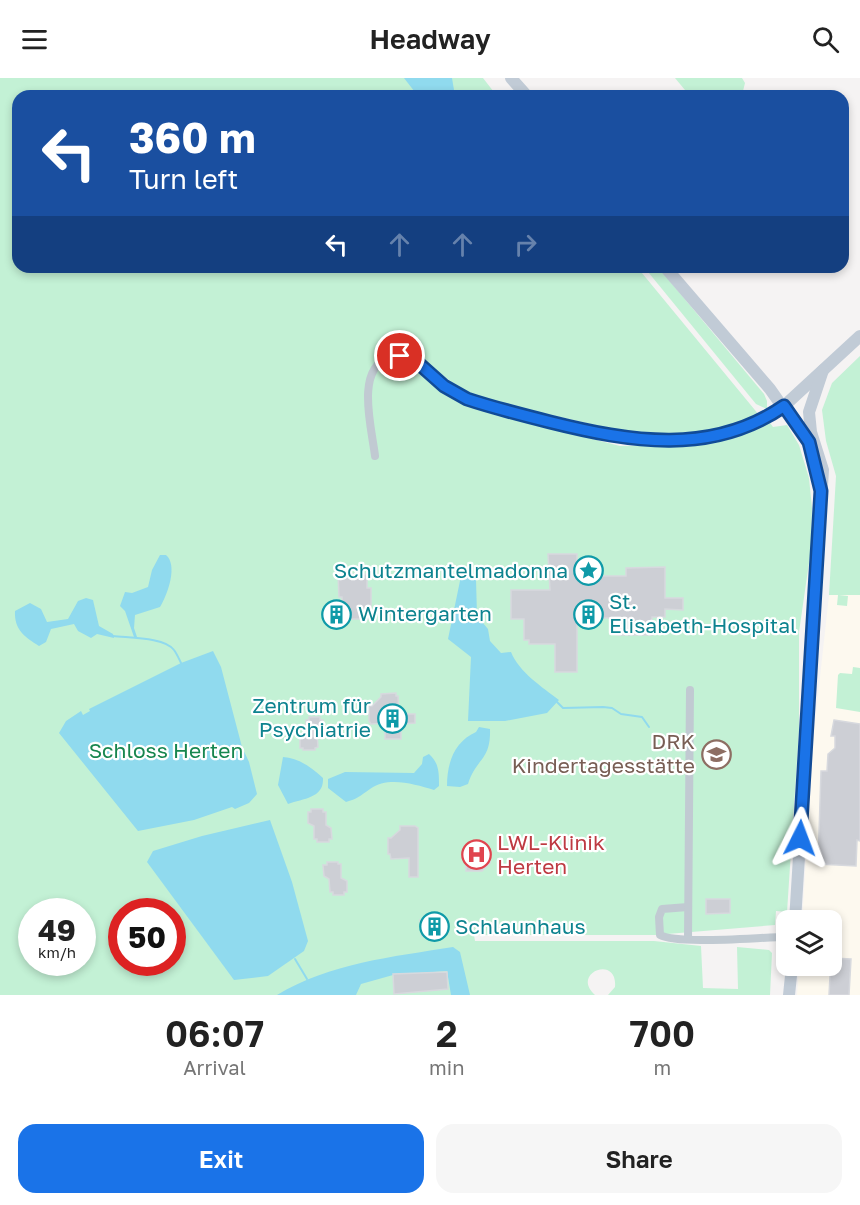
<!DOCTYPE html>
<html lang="en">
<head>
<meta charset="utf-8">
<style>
	body { margin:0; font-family:"Golos Text",sans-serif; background:#f6f6f6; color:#222; height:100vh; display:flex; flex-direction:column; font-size:22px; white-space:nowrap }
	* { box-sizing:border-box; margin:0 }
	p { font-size:20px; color:#767676 }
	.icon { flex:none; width:33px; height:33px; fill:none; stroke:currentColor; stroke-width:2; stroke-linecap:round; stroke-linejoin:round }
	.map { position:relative; height:917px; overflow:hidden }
	.panel { display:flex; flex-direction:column; background:#fff; flex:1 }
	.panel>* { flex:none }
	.hud { position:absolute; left:12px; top:12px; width:837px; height:183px; border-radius:18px; box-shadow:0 3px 9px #0003; background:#1a4fa0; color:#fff; overflow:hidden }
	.controls { position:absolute; left:776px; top:832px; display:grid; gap:12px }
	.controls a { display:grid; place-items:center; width:66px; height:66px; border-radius:12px; background:#fff; box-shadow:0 3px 9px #0003; font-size:30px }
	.speed { position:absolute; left:18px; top:820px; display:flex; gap:12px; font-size:30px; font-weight:700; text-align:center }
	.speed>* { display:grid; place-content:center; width:78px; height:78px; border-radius:50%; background:#fff; box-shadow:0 3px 9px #0003; line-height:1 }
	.speed small { font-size:15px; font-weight:400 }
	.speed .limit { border:9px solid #d22; background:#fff; color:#111 }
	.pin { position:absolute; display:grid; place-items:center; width:51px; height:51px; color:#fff; margin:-26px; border:3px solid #fff; border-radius:50%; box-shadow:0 2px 6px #0007 }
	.me { position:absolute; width:66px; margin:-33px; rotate:3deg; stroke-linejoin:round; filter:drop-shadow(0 0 4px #0008) }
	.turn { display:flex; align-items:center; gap:21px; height:126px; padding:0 18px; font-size:27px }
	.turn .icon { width:78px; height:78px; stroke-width:2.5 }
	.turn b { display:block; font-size:42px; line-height:51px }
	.lanes { display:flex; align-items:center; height:57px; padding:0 18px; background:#0003; justify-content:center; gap:30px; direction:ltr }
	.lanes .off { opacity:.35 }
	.eta { display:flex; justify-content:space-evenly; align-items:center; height:102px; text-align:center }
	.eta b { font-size:36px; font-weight:600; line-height:42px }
	.primary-button { display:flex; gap:12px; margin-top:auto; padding:12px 18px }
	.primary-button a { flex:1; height:69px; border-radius:18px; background:#1a73e8; color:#fff; font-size:24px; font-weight:600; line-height:69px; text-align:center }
	.primary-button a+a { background:#f6f6f6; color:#222 }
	header { display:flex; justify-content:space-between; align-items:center; height:78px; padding:0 18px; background:#fff; font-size:27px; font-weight:600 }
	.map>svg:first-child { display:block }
	.commercial { fill:#fdf9ef }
	.green { fill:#c3f1d5; fill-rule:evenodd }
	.water { fill:#90daee }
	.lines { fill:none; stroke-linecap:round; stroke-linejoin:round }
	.stream { stroke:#90daee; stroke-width:2 }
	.building { fill:#cdcfd5; stroke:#d7d9de; stroke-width:1.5 }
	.street { stroke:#c1cad2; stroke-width:8 }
	.secondary { stroke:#c1cbd6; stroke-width:12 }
	.route-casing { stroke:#114b97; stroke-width:15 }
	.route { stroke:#1a73e8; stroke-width:10 }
	.labels { text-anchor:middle; stroke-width:4.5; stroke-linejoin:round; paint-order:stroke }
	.culture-label { font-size:21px; fill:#0d838f; stroke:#fff; text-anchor:start }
	.education-label { font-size:21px; fill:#785e54; stroke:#fff; text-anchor:end }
	.park-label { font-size:21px; fill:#17864f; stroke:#fff }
	.health-label { font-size:21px; fill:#be3a42; stroke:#fff; text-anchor:start }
</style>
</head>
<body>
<header><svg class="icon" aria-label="menu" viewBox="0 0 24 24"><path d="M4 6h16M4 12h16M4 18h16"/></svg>Headway<svg class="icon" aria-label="search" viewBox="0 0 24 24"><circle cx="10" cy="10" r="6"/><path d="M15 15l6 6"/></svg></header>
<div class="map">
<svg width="860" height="917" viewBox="0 0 860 917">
	<rect width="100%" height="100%" fill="#f5f3f3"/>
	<!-- commercial -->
	<path class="commercial" d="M829 517H860V917H797L799 888H831V843H802L814 654Z"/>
	<!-- green -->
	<g class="green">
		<path d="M0 0H483L497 18H18V189H637L759 337 735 346 687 358 635 356 471 319 411 273H400L408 285 466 325 542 348 620 368 696 367 768 342 773 349 787 347 799 367 809 400 812 430 811 471 799 554V652L787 834 776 833 775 847 655 857H474L475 863H654L701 868 703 910 738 911 737 869 769 872 772 875 770 917H608L615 909C618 876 570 895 595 917H0ZM32 834H82V885H32ZM122 834H172V885H122Z"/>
		<path d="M675 0H742L745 5 743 13 737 18H690Z"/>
		<path d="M644 189H658L764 316 767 323V331L756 326Z"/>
		<path d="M860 278V517H839L848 518 847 528 837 527 838 517H829L836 398 826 363 822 332 832 305Z"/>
		<path d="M853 589 860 590V634L836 630 838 597 840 595 852 596Z"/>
	</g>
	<!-- water -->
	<g class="water">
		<path d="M404 0H452L455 18H418Z"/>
		<path d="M160 477H166C178 487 168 516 160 529L135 537 134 550 137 559H134L125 533 120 528 125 514 132 515 148 509 152 492Z"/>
		<path d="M461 498 476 501 477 538 488 551 490 563 501 575 511 574C519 594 542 609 559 622L547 635 505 643H468L471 579 448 561Z"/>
		<path d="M86 520 93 522 99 548 113 556 114 560 97 556 91 560 78 553 74 546 51 551 46 564 39 568C25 559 14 552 15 533L30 525 41 531 47 544 68 541 78 523Z"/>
		<path d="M213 573 221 589 242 669 249 684 257 716 249 725 235 731 232 729 194 742 138 753 59 655 66 643 81 633 83 637 90 633 89 631 181 585Z"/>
		<path d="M479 649 490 651C491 683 476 680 468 706L460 709 447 708C447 685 454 664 476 654Z"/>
		<path d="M429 676C439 685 439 694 439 708L434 712C414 706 388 698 370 711 360 718 357 721 346 724L328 710V701L345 694 414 695 422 686 423 679Z"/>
		<path d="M283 679C299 680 312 690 323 700 324 720 304 720 288 726L278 707Z"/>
		<path d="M270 742 292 804 308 863 304 873 268 898 234 902 147 784 153 773 202 758Z"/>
		<path d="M453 869 460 874 470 917H451L447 893 393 897 361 906 356 917H277C330 885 392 879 453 869Z"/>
	</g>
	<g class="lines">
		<!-- stream -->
		<g class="stream">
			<path d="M113 558C128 560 165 559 174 572 177 576 179 581 181 585"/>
			<path d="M557 624 563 630 603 629 612 630 621 636 642 639 649 649"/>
			<path d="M295 881 307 901"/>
		</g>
	</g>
	<!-- building -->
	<g class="building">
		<path d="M548 476H577V498H626V490L665 489V520H683V532L665 531V539H652V557H617V540H577V594H555V566H529V562H524V541H511V512H550Z"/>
		<path d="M338 496H367V510H371V541H339V546H331V533H343L342 519H339Z"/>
		<path d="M396 615V618H398L399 636H415V645L401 646V661H385V645L371 646 369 643V628H372L381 619V616Z"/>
		<path d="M309 639H320V642H323V653L317 656 318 669 315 670V672H303V670H300V658L306 655V642H309Z"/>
		<path d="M834 642 860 646V763L857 762 856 788 818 786 821 693H827L828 676 835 670V658H831Z"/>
		<path d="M311 731H323V734H326V747L331 750 332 761H329V764H317V761H314V748L308 745V734H311Z"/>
		<path d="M400 748H415L418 750V799H409V780L391 781 390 776H388V760H391L400 752Z"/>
		<path d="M466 768 490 771V785L482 793H466V781H463V772H466Z"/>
		<path d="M327 784H338V786H341V800L347 803V814H344V817H333V814H330L329 801 324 798 323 787H327Z"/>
		<path d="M706 821H730V835L706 836Z"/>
		<path d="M446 840 448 855 422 858 420 842Z"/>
		<path d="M831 880 851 881 849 917H829Z"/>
		<path d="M447 894 448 911 394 916 393 896Z"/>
	</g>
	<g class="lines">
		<!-- street -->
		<g class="street">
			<path d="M375 378C372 351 355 292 388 280 395 277 404 277 411 280 423 286 432 298 443 307 450 313 458 317 467 321 494 330 522 337 551 344 630 364 712 379 784 328"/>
			<path d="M688 829 662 831 659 839 660 857C679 867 760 859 786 859"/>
			<path d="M688 861 690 612"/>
		</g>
		<!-- secondary -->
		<g class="secondary">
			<path d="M511 0 527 18"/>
			<path d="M665 189 770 311 810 368"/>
			<path d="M784 328 860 258"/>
			<path d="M795 843 823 392 811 354 809 334 823 292"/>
			<path d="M789 917 792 888"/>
		</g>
	</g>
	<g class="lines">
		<defs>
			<path id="route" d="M400 278 417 284 444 308 467 321C494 330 522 337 550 344 630 364 712 378 784 328L809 364 821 413 800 760"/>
		</defs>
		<!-- route casing -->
		<use href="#route" class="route-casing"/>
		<!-- route -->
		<use href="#route" class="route"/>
	</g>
	<!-- icons -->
	<defs>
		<symbol id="sight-ring" viewBox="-11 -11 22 22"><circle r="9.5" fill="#fff" stroke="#0f9aa8" stroke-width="1.5"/><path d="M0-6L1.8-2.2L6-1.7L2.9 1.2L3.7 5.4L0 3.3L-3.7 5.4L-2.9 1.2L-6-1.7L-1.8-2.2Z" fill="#0f9aa8"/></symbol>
		<symbol id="building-ring" viewBox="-11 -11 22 22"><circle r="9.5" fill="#fff" stroke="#0f9aa8" stroke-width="1.5"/><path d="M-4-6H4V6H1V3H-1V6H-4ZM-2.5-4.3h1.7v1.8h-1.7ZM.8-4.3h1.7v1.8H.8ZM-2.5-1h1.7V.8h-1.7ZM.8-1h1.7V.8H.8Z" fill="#0f9aa8"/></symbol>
		<symbol id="school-ring" viewBox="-11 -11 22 22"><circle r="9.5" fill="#fff" stroke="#8d6e63" stroke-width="1.5"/><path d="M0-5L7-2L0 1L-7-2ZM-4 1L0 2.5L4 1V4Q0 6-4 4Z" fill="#8d6e63"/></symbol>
		<symbol id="hospital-ring" viewBox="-11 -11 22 22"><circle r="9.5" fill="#fff" stroke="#e0444e" stroke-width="1.5"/><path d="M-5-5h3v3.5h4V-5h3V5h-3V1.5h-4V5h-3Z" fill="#e0444e"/></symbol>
	</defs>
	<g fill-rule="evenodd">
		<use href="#sight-ring" x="572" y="476" width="33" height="33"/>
		<use href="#building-ring" x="320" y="520" width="33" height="33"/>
		<use href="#building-ring" x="572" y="520" width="33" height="33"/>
		<use href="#building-ring" x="376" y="624" width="33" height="33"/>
		<use href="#school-ring" x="700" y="660" width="33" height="33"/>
		<use href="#hospital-ring" x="460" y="760" width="33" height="33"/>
		<use href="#building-ring" x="418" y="832" width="33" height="33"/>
	</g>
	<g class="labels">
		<!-- culture labels -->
		<g class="culture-label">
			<text x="568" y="500" text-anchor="end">Schutzmantelmadonna</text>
			<text x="609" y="531">St.<tspan x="609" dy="24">Elisabeth-Hospital</tspan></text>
			<text x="358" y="543">Wintergarten</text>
			<text x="371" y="635" text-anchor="end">Zentrum für<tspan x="371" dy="24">Psychiatrie</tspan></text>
			<text x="455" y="856">Schlaunhaus</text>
		</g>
		<!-- education labels -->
		<g class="education-label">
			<text x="695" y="671">DRK<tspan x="695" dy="24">Kindertagesstätte</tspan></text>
		</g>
		<!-- park labels -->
		<g class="park-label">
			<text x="166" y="680">Schloss Herten</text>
		</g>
		<!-- health labels -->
		<g class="health-label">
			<text x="497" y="772">LWL-Klinik<tspan x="497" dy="24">Herten</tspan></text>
		</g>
	</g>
</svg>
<div class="controls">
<a><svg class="icon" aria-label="layers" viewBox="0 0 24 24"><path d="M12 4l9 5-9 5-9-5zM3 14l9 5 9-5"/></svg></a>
</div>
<div class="speed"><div>49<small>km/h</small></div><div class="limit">50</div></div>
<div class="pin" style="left:400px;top:278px;background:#d93025"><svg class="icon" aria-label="arrive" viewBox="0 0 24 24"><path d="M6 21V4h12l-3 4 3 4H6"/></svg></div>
<svg class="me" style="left:800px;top:760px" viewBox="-20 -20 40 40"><path d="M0-17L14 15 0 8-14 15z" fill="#1a73e8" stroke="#fff" stroke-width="4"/></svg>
<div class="hud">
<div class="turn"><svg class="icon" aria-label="left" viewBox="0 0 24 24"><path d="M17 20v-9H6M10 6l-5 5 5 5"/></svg><div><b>360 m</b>Turn left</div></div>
<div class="lanes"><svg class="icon" aria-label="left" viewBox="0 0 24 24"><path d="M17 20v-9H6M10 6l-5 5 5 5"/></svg><svg class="icon off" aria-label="ahead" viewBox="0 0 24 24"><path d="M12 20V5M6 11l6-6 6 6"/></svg><svg class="icon off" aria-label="ahead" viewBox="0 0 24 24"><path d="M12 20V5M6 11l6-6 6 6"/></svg><svg class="icon off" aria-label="right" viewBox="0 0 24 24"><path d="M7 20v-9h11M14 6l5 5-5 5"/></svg></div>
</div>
</div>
<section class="panel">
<div class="eta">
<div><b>06:07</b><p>Arrival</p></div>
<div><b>2</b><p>min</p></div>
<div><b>700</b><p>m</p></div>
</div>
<div class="primary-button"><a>Exit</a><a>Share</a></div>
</section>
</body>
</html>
